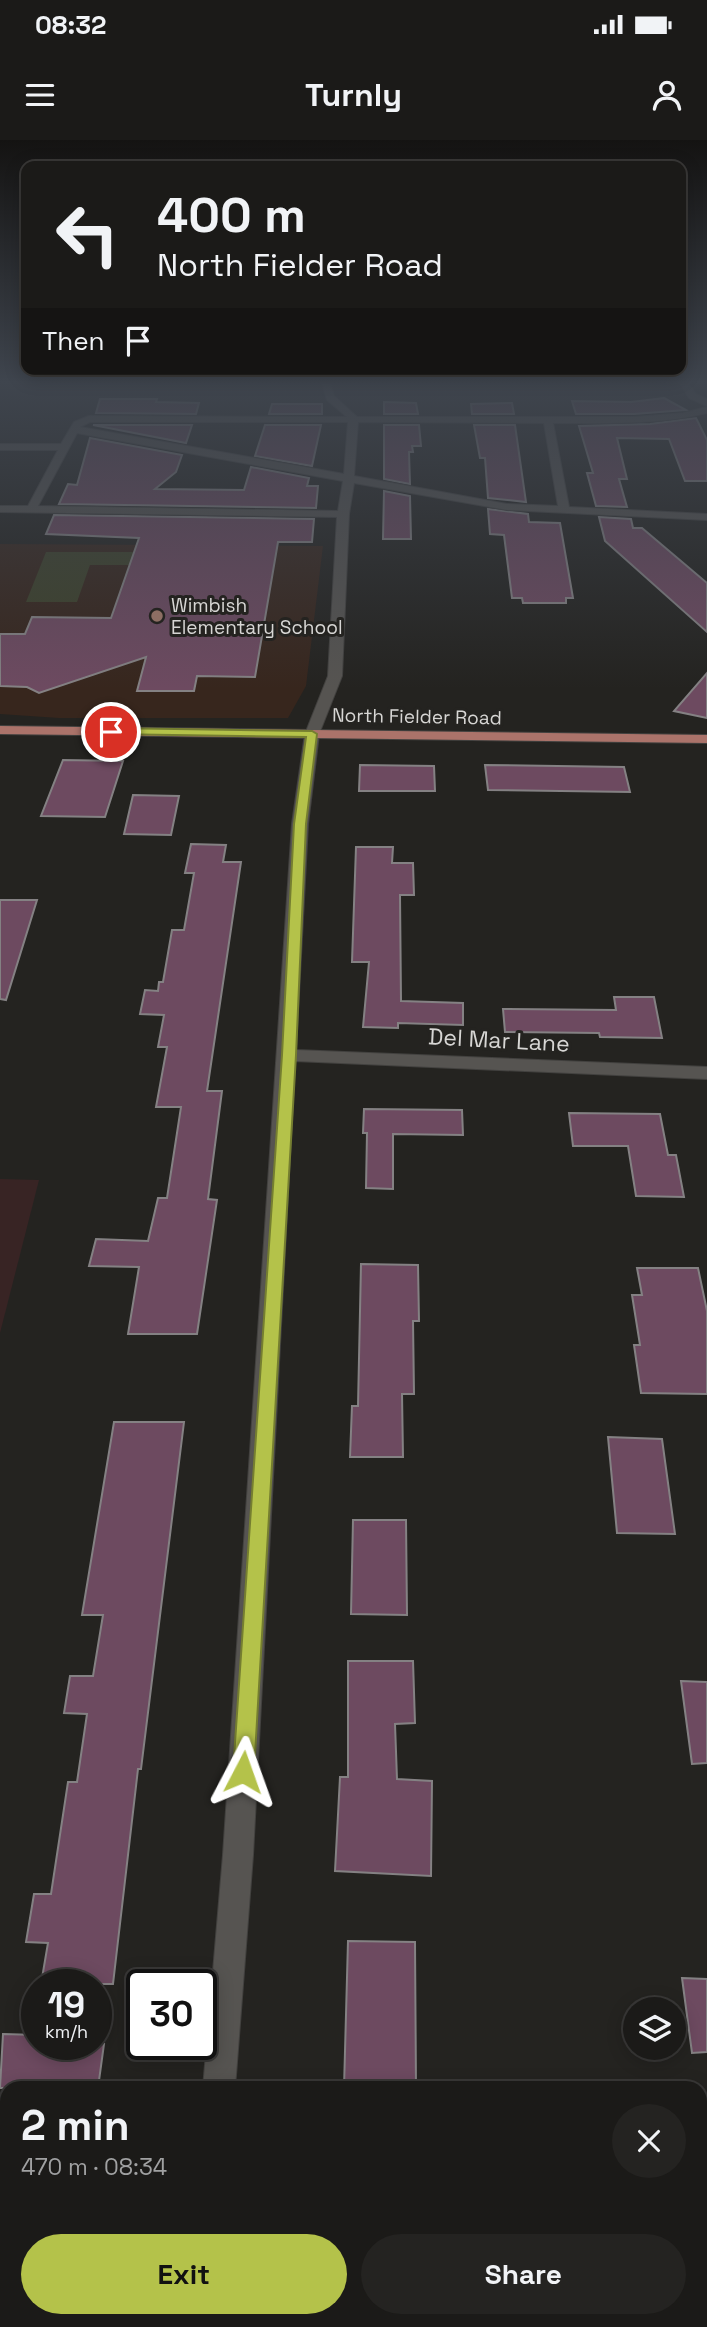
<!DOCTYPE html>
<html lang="en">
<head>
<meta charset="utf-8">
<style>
	body { margin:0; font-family:"Space Grotesk",sans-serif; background:#242321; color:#f1f3f6; height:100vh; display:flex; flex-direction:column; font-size:26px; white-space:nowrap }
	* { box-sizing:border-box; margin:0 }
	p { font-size:23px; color:#a0a1a2 }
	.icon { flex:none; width:38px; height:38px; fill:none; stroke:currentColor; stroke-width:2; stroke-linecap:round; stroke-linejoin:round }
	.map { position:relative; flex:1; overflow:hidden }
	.side { position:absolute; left:0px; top:1941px; width:707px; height:247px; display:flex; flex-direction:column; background:#1b1a18; border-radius:21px 21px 0 0; box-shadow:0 4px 18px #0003,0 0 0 2px #393837 }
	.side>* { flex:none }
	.guide { position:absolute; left:21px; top:21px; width:665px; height:214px; border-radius:14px; box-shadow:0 4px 18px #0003,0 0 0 2px #393837; background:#1b1a18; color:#f1f3f6; overflow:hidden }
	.controls { position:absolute; left:623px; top:1857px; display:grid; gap:14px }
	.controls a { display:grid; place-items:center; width:63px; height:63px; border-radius:50%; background:#1b1a18; box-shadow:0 4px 18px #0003,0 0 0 2px #393837; font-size:35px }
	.speed { position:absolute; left:21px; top:1829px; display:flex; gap:14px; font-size:35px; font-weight:700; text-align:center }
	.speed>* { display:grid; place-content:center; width:91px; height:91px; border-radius:50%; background:#1b1a18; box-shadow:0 4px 18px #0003,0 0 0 2px #393837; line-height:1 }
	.speed small { font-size:18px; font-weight:400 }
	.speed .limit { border:4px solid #111; border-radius:10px; background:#fff; color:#111 }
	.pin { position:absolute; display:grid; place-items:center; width:60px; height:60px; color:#fff; margin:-30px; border:4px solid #fff; border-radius:50%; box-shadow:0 2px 7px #0007 }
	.me { position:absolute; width:77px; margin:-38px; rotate:4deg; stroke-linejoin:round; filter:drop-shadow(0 0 5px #0008) }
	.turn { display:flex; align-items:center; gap:24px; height:147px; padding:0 21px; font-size:32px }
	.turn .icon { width:91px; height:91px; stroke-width:2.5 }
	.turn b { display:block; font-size:49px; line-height:60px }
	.then { display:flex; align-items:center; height:66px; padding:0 21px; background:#0003; gap:14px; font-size:26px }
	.round { display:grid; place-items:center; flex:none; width:74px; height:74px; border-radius:37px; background:#242321 }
	.summary { display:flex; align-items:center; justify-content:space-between; height:119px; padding:0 21px }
	h1 { font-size:42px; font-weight:800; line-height:52px }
	.action { display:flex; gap:14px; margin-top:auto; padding:14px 21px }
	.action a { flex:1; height:80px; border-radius:42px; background:#b4c24a; color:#111; font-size:28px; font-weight:800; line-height:80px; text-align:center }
	.action a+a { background:#242321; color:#f1f3f6 }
	.status { display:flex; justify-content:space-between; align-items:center; height:49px; padding:0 35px; background:#1b1a18; direction:ltr }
	.status svg { height:19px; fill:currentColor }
	header { display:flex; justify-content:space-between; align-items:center; height:91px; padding:0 21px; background:#1b1a18; font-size:32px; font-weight:800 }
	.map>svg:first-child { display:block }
	.commercial { fill:#382424 }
	.education { fill:#37261d }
	.green { fill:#3d412a }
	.building { fill:#6d4a60; stroke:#848183; stroke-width:2 }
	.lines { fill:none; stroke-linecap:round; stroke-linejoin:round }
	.minor-casing { stroke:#42413f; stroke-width:2 }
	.major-casing { stroke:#42413f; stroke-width:2 }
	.minor { fill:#565451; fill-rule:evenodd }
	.major { fill:#ab736a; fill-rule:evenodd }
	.route { fill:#b4c24a; stroke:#757e30; stroke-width:2 }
	.education-dot { fill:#8d6e63; stroke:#242320; stroke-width:2.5 }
	.labels { text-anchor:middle; stroke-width:6; stroke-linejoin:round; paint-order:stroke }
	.far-poi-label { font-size:19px; fill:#d7d6d4; stroke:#242320; text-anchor:start }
	.far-street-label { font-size:19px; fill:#d7d6d4; stroke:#242320 }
	.street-label { font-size:23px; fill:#d7d6d4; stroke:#242320 }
</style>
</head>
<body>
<div class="status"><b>08:32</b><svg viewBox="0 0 49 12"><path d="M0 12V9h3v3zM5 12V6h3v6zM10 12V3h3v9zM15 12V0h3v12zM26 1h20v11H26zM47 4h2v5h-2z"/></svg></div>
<header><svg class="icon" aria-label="menu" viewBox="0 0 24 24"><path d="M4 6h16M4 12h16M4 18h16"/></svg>Turnly<svg class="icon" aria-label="person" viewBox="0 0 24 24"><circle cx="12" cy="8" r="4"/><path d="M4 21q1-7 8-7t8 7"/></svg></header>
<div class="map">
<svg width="707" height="2187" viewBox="0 0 707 2187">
	<rect width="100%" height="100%" fill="#242320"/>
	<!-- commercial -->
	<path class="commercial" d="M0 1039 39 1040 0 1193Z"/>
	<!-- education -->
	<path class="education" d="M0 404 323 406 306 546 288 578H59L0 574Z"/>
	<!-- green -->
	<path class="green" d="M46 412H241L239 425H90L77 462H26Z"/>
	<!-- building -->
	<g class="building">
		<path d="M664 258 686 270 634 274H576L572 261 631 262Z"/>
		<path d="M100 259H157L156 262 199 263 196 274 96 273Z"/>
		<path d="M384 262 416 263 418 274H384Z"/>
		<path d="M512 263 514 274H472L471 264Z"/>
		<path d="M272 264H322V274H269Z"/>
		<path d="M696 278 707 300V341H685L669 299 617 298 627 339H619L627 367 596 366 587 333H593L579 286 650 284Z"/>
		<path d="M93 285H192L186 303Z"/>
		<path d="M265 285H321L312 326 255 316Z"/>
		<path d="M384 285H419L421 306H412L413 312H409L410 344 384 339Z"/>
		<path d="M474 285H515L526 362 488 358 485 318H480Z"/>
		<path d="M90 298 182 315 176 332 155 349 244 350 251 327 309 338 307 346H318L316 368 59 364 68 344 77 345Z"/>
		<path d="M384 351 410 356 411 399H383Z"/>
		<path d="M488 369 528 374 529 382 560 383 573 458H566V463H523L522 458H512L504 395 490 394Z"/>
		<path d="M54 375 314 379 312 402H278L255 537 197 536 194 551H137L146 517 39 553 27 547 0 546V494H25L32 477 111 478 139 398 46 394Z"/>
		<path d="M599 377 631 379 633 388H642L707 443V492L605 401Z"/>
		<path d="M707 533V578L674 571Z"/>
		<path d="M63 620 123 621 105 677 41 676Z"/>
		<path d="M360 625 434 626 435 651H359Z"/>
		<path d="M485 625 624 627 630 652 488 650Z"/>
		<path d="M133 655 179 656 171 695 124 694Z"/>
		<path d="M191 704 226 705 223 722H241L207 951H222L208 1059 217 1060 197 1194H128L139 1127 89 1126 96 1099 148 1101 158 1058H167L181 967H156L167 907H158L164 875 140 874 145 850 158 851 159 842H163L172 790H184L194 733H185Z"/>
		<path d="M356 707H393L392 723H413L414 755H400L401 861 463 863V885L398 883V888L363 887 369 822H352Z"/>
		<path d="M0 760H37L6 860 0 859Z"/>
		<path d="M614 857H654L662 898 600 897 599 893 505 892 503 869 616 870Z"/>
		<path d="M364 969 462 970 463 995 393 994V1049L366 1048 367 993H363Z"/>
		<path d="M569 973 660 974 668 1015H676L684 1057 636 1056 628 1006H573Z"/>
		<path d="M361 1124 418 1125 419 1181H413L414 1254H402L403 1317H350L352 1266H358Z"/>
		<path d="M637 1128H698L707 1171V1254L641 1253 634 1205H640L632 1155H642Z"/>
		<path d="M114 1282H184L141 1629H138L113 1844H41L48 1803 26 1802 34 1754H51L68 1642H77L87 1574 64 1573 70 1536H93L103 1475H82Z"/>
		<path d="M608 1297 662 1299 675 1394 617 1393Z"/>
		<path d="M353 1380H406L407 1475 351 1474Z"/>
		<path d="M348 1521H413L415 1583 395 1584 397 1639 432 1641 431 1736 335 1731 340 1637H348Z"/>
		<path d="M681 1541 707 1542V1623L692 1624Z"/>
		<path d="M348 1801 415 1802 416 1948H344Z"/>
		<path d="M682 1838 707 1839V1912L692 1913Z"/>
		<path d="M3 1894 37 1895V1904H104L98 1948H0Z"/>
	</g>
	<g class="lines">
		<defs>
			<g id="minor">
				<path d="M322 243H330L334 256 357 277H634L683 273 707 267V273C657 285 605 283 553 283L569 367 707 374V380L507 370 354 343 349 374 342 536 319 594 308 684 296 910 707 927V939L295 921 253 1715 235 1948H203L223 1715 292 684 305 594 328 536 337 377 0 372V366H28L58 310H0V304H61L74 282 89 276 347 277 327 260ZM90 282H348L344 334 80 287ZM358 282 544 283 558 366 507 364 354 336ZM77 293 343 341 338 371 38 366Z"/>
				<path d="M680 243H688L696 254 707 259V266L689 258Z"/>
				<path d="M182 2180H218L217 2187H181Z"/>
			</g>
			<path id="major" d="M0 586 707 595V603L0 594Z"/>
		</defs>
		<!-- minor casing -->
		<use href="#minor" class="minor-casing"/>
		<!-- major casing -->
		<use href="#major" class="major-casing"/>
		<!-- minor -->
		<use href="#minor" class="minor"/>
		<!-- major -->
		<use href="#major" class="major"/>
	</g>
	<!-- sky -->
	<linearGradient id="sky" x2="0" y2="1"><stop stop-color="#141312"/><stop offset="0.44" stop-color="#3f454e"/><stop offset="1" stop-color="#3f454e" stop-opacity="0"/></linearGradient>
	<rect width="707" height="549" fill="url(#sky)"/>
	<!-- route -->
	<path class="route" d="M111 588 312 591 317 594 306 684 296 915 254 1632 251 1639 243 1641 236 1639 233 1632 282 915 294 684 306 597 107 594 105 592Z"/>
	<!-- markers -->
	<circle class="education-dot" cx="157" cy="476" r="7"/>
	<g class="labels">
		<!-- far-poi labels -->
		<g class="far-poi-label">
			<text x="171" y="472">Wimbish<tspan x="171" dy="22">Elementary School</tspan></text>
		</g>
		<!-- far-street labels -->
		<g class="far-street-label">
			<text transform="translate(417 576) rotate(1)" y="7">North Fielder Road</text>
		</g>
		<!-- street labels -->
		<g class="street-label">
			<text transform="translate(499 900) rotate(3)" y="8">Del Mar Lane</text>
		</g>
	</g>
</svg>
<div class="controls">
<a><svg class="icon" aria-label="layers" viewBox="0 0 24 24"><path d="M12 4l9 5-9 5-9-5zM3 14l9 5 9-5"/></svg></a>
</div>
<div class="speed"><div>19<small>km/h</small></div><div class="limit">30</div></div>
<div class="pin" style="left:111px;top:592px;background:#d93025"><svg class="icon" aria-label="arrive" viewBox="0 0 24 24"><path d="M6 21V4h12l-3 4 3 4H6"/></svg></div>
<svg class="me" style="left:243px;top:1632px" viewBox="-20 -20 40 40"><path d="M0-17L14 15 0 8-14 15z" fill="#b4c24a" stroke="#fff" stroke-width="4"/></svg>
<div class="guide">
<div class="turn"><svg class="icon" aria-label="left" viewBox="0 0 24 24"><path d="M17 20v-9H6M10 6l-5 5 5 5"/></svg><div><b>400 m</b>North Fielder Road</div></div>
<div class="then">Then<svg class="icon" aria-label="arrive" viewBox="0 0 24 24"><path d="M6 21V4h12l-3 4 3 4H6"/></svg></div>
</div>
<section class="side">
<div class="summary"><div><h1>2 min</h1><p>470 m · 08:34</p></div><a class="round"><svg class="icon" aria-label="close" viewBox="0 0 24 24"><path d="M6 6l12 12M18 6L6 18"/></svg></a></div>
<div class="action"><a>Exit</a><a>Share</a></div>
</section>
</div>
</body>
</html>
